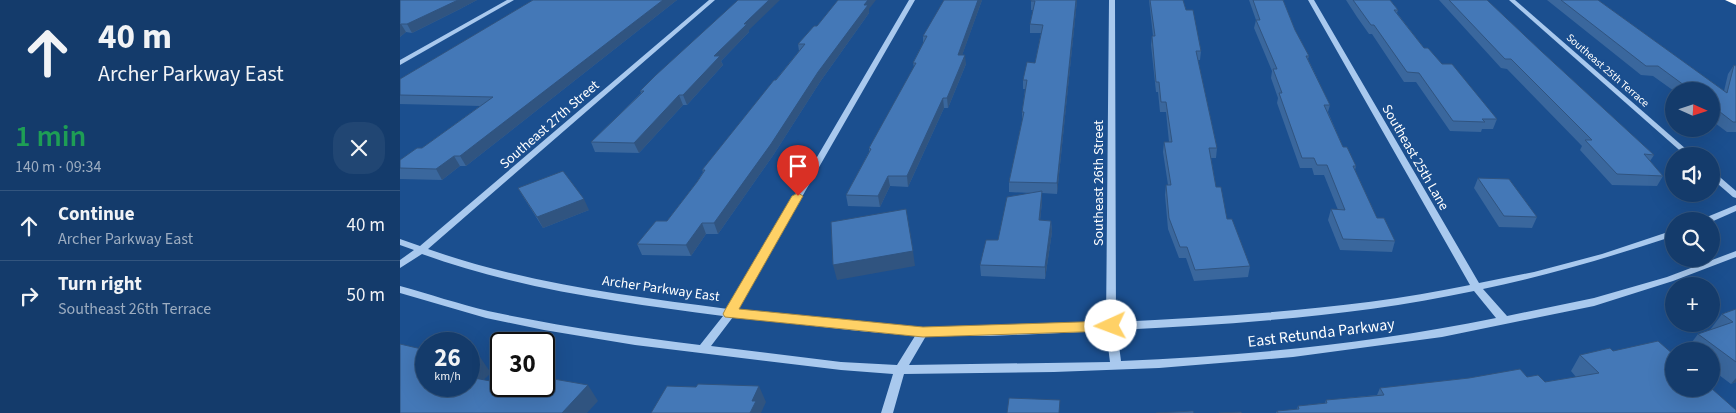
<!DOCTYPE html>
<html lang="en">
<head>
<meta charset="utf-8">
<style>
	body { margin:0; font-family:"Source Sans 3",sans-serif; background:#214673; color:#f1f3f6; height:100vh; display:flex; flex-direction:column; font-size:19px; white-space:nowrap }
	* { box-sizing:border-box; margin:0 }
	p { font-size:16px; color:#9dadc1 }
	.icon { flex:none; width:28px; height:28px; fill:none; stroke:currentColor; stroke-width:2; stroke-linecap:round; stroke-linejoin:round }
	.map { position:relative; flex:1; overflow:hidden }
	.sheet { display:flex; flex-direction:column; background:#143b6b; width:400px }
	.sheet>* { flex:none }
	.hud { background:#143b6b; color:#f1f3f6; overflow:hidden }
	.needle { width:32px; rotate:93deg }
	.tools { position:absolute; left:1265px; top:82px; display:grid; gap:10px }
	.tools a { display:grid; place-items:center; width:55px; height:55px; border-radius:50%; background:#143b6b; box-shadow:0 5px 20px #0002,0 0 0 1px #33557e; font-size:25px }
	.speed { position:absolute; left:15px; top:332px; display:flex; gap:10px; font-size:25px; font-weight:700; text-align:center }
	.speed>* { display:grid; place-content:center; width:65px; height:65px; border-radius:50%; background:#143b6b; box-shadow:0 5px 20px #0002,0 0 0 1px #33557e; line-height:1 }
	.speed small { font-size:12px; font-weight:400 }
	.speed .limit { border:2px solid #111; border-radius:8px; background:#fff; color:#111 }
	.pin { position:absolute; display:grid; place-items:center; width:42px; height:42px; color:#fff; margin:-51px -21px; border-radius:50% 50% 50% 0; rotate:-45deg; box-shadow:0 0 5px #0007 }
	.pin .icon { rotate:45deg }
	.me { position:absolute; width:55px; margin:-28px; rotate:268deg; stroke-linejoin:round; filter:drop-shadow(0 0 4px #0008) }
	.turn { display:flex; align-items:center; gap:18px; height:105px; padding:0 15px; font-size:22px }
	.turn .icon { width:65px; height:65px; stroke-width:2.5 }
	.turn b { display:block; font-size:35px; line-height:42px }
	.round { display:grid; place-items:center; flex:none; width:52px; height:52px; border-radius:20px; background:#214673 }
	.headline { display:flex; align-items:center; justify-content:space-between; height:85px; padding:0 15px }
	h1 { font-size:30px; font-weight:600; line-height:38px; color:#1e9e55 }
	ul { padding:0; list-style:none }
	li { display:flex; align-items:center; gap:15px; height:70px; padding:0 15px; border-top:1px solid #33557e }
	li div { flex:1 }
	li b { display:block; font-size:19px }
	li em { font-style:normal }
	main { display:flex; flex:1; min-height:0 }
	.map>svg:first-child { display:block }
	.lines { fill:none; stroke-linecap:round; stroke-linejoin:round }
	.minor { fill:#a9c9ee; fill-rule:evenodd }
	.highway { fill:#fff; fill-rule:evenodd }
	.wall { fill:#3a679d }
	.shaded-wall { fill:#305480 }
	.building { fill:#4478b7; stroke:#305480 }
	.route { fill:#ffd166; stroke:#a68842 }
	.labels { text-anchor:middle; stroke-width:4; stroke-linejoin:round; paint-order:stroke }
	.far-street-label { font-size:11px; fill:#fff; stroke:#1b4f8f }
	.street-label { font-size:14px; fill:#fff; stroke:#1b4f8f }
	.near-street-label { font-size:16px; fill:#fff; stroke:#1b4f8f }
</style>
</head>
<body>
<main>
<section class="sheet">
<div class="hud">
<div class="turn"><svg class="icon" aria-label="ahead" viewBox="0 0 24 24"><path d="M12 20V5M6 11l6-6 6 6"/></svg><div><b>40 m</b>Archer Parkway East</div></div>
</div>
<div class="headline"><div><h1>1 min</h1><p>140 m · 09:34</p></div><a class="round"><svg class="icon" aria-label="close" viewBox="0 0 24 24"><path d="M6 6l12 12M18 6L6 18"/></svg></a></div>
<ul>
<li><svg class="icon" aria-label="ahead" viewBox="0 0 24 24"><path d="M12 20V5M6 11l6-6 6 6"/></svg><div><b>Continue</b><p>Archer Parkway East</p></div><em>40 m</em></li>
<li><svg class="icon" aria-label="right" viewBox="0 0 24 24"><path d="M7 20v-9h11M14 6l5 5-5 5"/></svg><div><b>Turn right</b><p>Southeast 26th Terrace</p></div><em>50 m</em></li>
</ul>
</section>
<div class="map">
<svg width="1336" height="413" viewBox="0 0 1336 413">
	<rect width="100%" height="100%" fill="#1b4f8f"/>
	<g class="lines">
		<!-- minor -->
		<g class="minor">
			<path d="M107 0H114L0 65V60Z"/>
			<path d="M309 0H315L28 249C124 283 227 296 328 309L509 0H515L337 310C399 317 461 326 523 328 584 330 645 326 706 323L709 0H715L716 322C834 316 954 309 1070 285L908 0H914L1079 283 1134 272 1202 254 1274 230V236C1210 257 1149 275 1083 289L1107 316 1194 298 1267 277 1336 251V257L1273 281 1194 306 1042 337 893 357 759 368 654 372 504 374 493 413H481L493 374 441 370 235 345 144 330 86 318 0 293V286C29 294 59 304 88 311 158 326 229 336 300 345L323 316C222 303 118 289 22 254L0 268V260L14 250 0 245V239L20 246ZM1074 291 1096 318C973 343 847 356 721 361L717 330C836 324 957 316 1074 291ZM333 317 459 331 515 336 497 365 441 362 311 346ZM706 331 710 362 509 365 526 336H590Z"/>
			<path d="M1109 0H1115L1294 156H1286Z"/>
			<path d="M1311 172H1314L1336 191V198L1333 197 1311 178Z"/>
			<path d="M1336 205V211L1311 222 1301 221 1302 219Z"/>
		</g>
		<!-- highway -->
		<path class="highway" d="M1325 0H1336V5Z"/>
	</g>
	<!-- wall -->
	<g class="wall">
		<path d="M0 0H77L60 9 12 33 6 32 0 37Z"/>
		<path d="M133 0H277L66 166H60L42 180 0 179V160L22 148 80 106 0 104V79Z"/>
		<path d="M582 0 562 55 566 64 548 108H544L508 187 490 186 480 207 448 206 446 195 469 152V148L514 67 513 63 523 43V36Z"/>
		<path d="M677 0 657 194 642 193V202L640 220 651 221 652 232 645 279 581 276 580 265 631 193 609 192V182L622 121V112L625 89H623V80L635 63 641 33H630V24L633 10H631V1Z"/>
		<path d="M749 0H783L786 10 801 51 800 60H798L817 148 816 158H811L816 187 827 219 850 266 848 277 794 281 786 258H779L768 229 765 195 766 185H768L763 152 764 142H769L766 112H760L758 92H756L751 45 752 36H753Z"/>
		<path d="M849 0H883L895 30 909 56 908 59 930 105 928 112 943 147 956 166 955 170 977 218 995 241 992 252 940 250 928 220 931 209 938 210 924 175H914L912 168H900L877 103 878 98 871 78 872 71 854 28 856 20Z"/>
		<path d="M946 0H990L998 10 997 13 1024 48 1042 64 1097 119 1093 129H1082L1081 132 1050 131 1016 82H1004L972 34H969L957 17Z"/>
		<path d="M1039 0H1087L1141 51 1254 155 1250 161 1263 176 1257 186 1212 185 1180 150 1182 146 1107 69 1101 68Z"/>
		<path d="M1147 0H1198L1324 91 1328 74 1334 65 1336 66V132H1327L1311 120V91H1274L1253 76 1241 75Z"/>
		<path d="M469 9V13L420 82 374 154 318 234H306L291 256 242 255 237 244 267 221 297 182 303 172 302 170 399 51 398 44 417 26Z"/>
		<path d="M349 30V32L321 61 323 65 287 105H283L239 153 195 152 191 142 241 93 240 91Z"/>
		<path d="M1078 178 1137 217 1132 228 1099 227 1074 188Z"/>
		<path d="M118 188 189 210 143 228 124 198Z"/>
		<path d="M1336 309V382L1331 384 1311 369V351H1288L1286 350 1298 334 1310 330 1322 314Z"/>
		<path d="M1213 351 1336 413H876L877 411 897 409 898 406 925 403 926 400 977 395 980 388 1127 377 1145 382 1176 377 1171 371 1180 355Z"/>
	</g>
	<!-- shaded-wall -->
	<g class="shaded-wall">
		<path d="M58 0H77L60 9 12 33 7 24Z"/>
		<path d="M263 0H277L66 166 60 156Z"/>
		<path d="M369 0H380L349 30V32L321 61 323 65 287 105 283 95 314 56 344 24Z"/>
		<path d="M468 0H476L469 9V13L420 82 374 154 318 234 314 223Z"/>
		<path d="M578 0H582L559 64 558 55Z"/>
		<path d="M676 0H677L657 194V183Z"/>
		<path d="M1 24 6 32 0 37V25Z"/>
		<path d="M565 55 566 64 548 108 547 98Z"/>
		<path d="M279 95 283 105 239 153 234 143Z"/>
		<path d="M543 98 544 108 508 187 507 176Z"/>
		<path d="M54 156 60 166 42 180 36 169Z"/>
		<path d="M488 176 490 186 480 207 478 196Z"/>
		<path d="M642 191V202L639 231V220Z"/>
		<path d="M184 199 189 210 143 228 137 217Z"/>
		<path d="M651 221 652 232 645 279V267Z"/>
		<path d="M302 223 306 234 291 256 286 245Z"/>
		<path d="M513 251 515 266 437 280 433 265Z"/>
		<path d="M80 357 91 373 71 392 69 386V367Z"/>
		<path d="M1336 378V382L1331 384Z"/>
		<path d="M188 385 198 401 187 413H162Z"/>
		<path d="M359 386 366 402 361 413H350L352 401Z"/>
	</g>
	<!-- building -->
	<g class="building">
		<path d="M0 0H58L7 24H1L0 25Z"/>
		<path d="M133 0H263L60 156H54L36 169 0 168V160L17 148H22L93 97 0 95V79Z"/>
		<path d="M338 0H369L344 24H347L314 56H320L283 95H279L234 143 191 142 244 91H240L256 75Z"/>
		<path d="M438 0H468L464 5H468L418 72 371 144 314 223H302L286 245 237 244 256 221H267L297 182 305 170H302L374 80H376L405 44H398L414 26H417Z"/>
		<path d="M544 0H578L558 55H565L547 98H543L507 176H488L478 196 446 195 471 149 469 148 516 63H513L527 36H523Z"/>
		<path d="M631 0H676L657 183 609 182 624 112H622L627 80H623L627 62 635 63 643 25 630 24 635 1H631Z"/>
		<path d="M750 0H783L786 10H793L801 51H796L817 148H809L816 187H821L827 219H832L850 266 795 270 787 247H780L769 218 766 185H771L764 142H772L766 102H761L759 82H756L752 36H755Z"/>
		<path d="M853 0H883L895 30 909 56H906L930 105H924L943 147H947L956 166H953L977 218H984L995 241 943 239 931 209 945 210 927 165H917L914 158H902L879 93H882L873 69H877L856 20H860Z"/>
		<path d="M953 0H990L998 10H994L1024 48H1028L1042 64H1052L1097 119H1082L1085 122 1053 121 1019 73 1007 72 974 25H971Z"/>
		<path d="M1049 0H1087L1141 51 1254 155 1244 154 1263 176 1217 174 1185 140H1192L1111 59H1105Z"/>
		<path d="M1161 0H1198L1327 93 1334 65 1336 66V122H1333L1311 105V91H1292L1258 66H1246Z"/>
		<path d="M163 171 184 199 137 217 118 188Z"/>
		<path d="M1078 178 1109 179 1137 217 1104 216Z"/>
		<path d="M642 191 639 220 651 221 645 267 580 265 586 240H598L607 197Z"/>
		<path d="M506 209 513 251 433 265 431 222Z"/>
		<path d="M1336 309V362L1298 334 1333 322 1322 314Z"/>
		<path d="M1258 341 1274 355V389H1311V388L1336 410V413H878L877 411 899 409 898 406 927 403 926 400 984 395 980 388 1069 378 1120 369 1127 377 1138 375 1145 382 1199 373 1180 355 1210 348 1213 351Z"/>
		<path d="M0 344 26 350V386H69V377L101 383V386H120L136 389 139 386H144V382L148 378 188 385 162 413H0Z"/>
		<path d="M69 355 80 357 69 367Z"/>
		<path d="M298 384 359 386 352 401H356L350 413H251L267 386 296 387Z"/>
		<path d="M609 398 660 400 659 413H607Z"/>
		<path d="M793 411 794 413H756Z"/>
		<path d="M841 412 842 413H819Z"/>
	</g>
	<!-- route -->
	<path class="route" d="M398 193 403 196 339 309 523 327 711 321 716 323 718 326 716 330 711 331 523 337 325 317 323 314 325 310 392 196Z"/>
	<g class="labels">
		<!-- far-street labels -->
		<g class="far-street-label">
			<text transform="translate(1208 70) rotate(41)" y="4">Southeast 25th Terrace</text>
		</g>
		<!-- street labels -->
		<g class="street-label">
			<text transform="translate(149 124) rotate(-41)" y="5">Southeast 27th Street</text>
			<text transform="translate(1016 157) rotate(60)" y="5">Southeast 25th Lane</text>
			<text transform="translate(698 183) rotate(-90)" y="5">Southeast 26th Street</text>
			<text transform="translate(261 288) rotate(8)" y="5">Archer Parkway East</text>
		</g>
		<!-- near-street labels -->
		<g class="near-street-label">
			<text transform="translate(921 332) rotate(-7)" y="6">East Retunda Parkway</text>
		</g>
	</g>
</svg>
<div class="tools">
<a><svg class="needle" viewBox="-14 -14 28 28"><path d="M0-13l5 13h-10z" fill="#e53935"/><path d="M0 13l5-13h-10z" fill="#9dadc1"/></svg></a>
<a><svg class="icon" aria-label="sound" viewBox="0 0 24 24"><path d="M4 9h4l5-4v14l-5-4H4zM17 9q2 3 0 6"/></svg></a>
<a><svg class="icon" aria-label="search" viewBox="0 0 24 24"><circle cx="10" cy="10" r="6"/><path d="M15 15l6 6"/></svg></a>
<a>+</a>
<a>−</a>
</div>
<div class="speed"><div>26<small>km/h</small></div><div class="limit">30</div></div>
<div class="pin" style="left:398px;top:196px;background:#d93025"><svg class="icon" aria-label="arrive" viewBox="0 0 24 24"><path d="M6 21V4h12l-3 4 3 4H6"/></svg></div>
<svg class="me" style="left:711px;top:326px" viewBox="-20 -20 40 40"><circle r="19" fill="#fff"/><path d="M0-13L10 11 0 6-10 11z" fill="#ffd166"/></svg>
</div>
</main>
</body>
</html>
